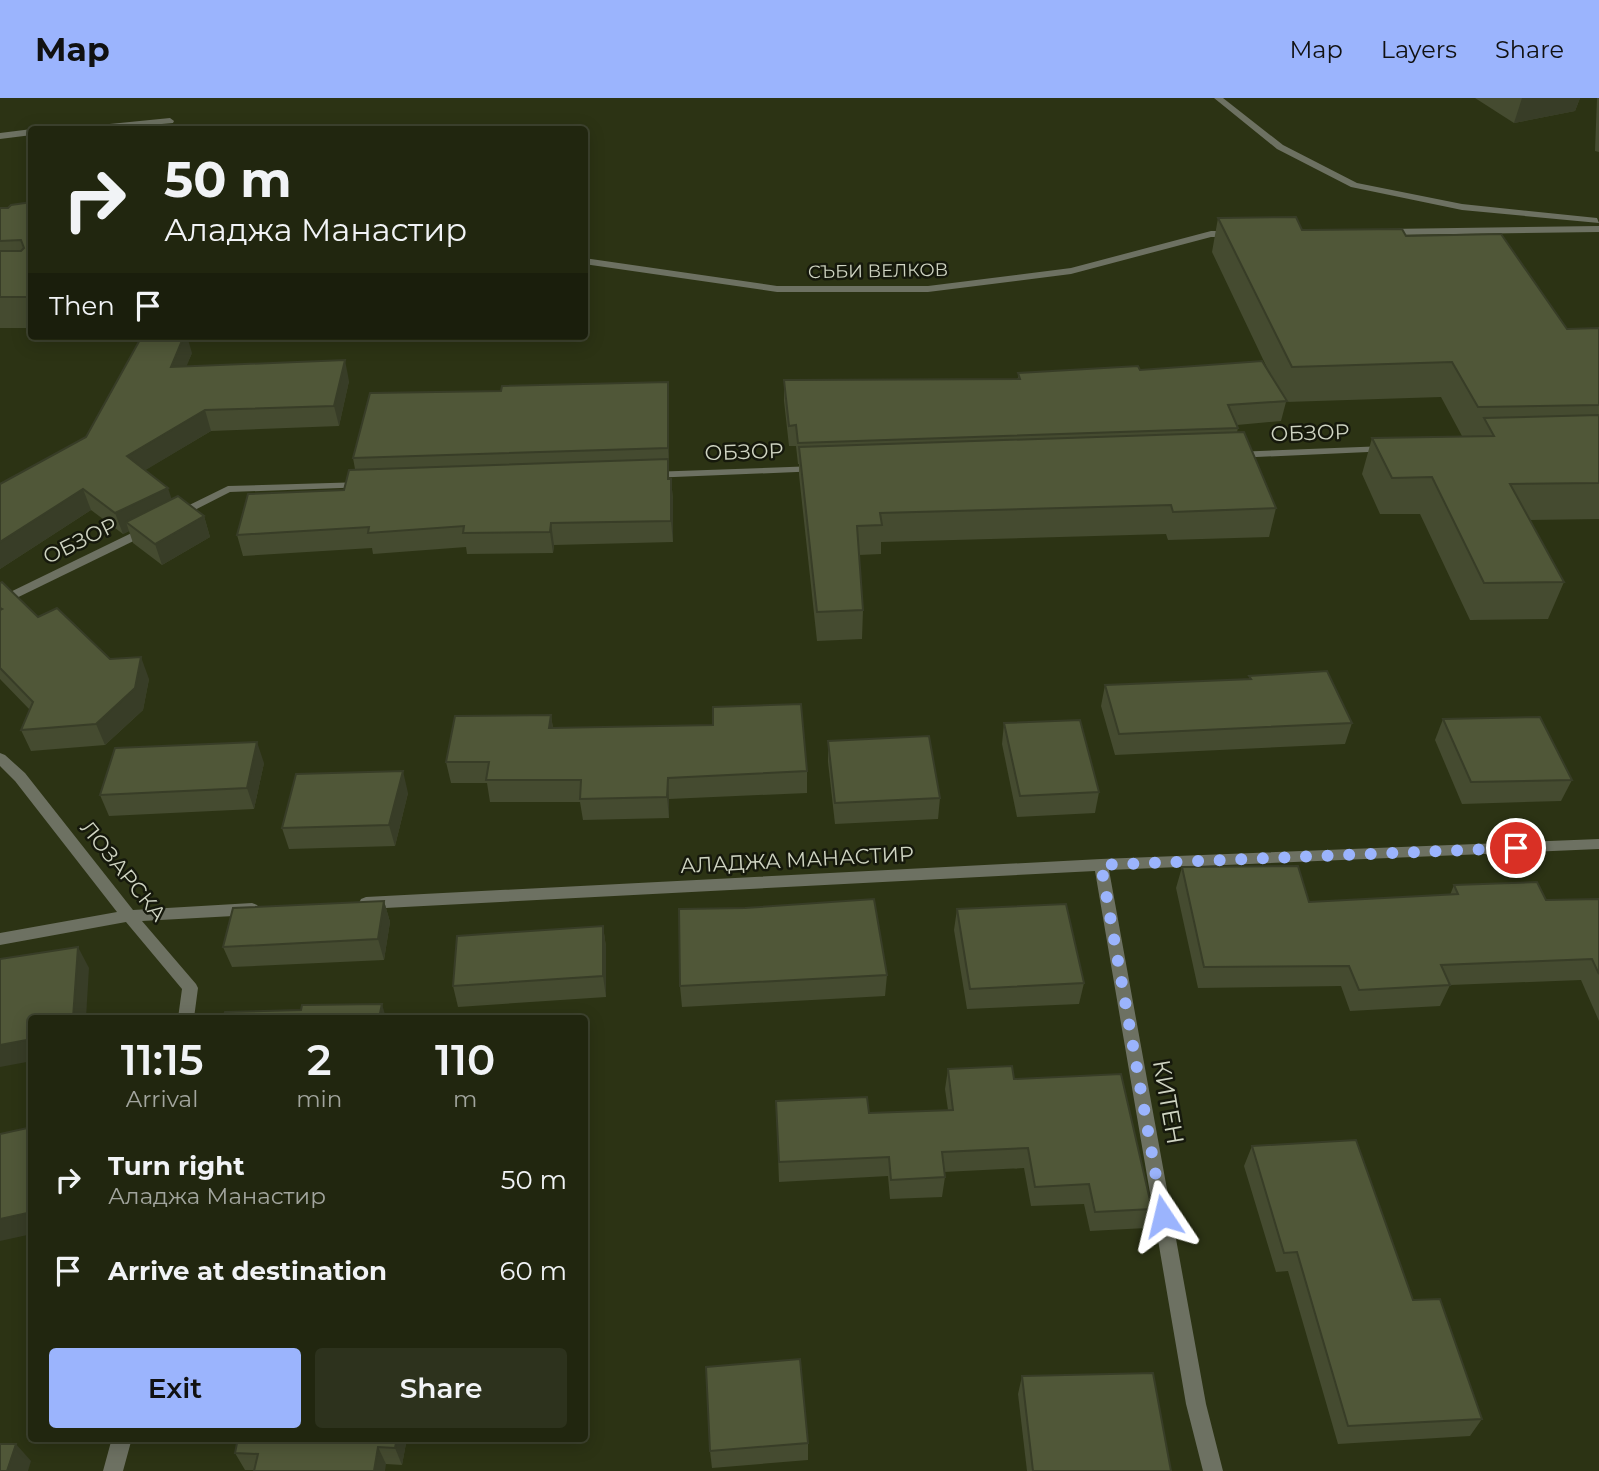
<!DOCTYPE html>
<html lang="en">
<head>
<meta charset="utf-8">
<style>
	body { margin:0; font-family:Montserrat,sans-serif; background:#2d321d; color:#f1f3f6; height:100vh; display:flex; flex-direction:column; font-size:26px; white-space:nowrap }
	* { box-sizing:border-box; margin:0 }
	p { font-size:23px; color:#a2a59e }
	.icon { flex:none; width:38px; height:38px; fill:none; stroke:currentColor; stroke-width:2; stroke-linecap:round; stroke-linejoin:round }
	.map { position:relative; flex:1; overflow:hidden }
	.drawer { position:absolute; left:28px; top:917px; width:560px; height:427px; display:flex; flex-direction:column; background:#21260f; border-radius:7px; box-shadow:0 4px 18px #0003,0 0 0 2px #3e432f }
	.drawer>* { flex:none }
	.top-card { position:absolute; left:28px; top:28px; width:560px; height:214px; border-radius:7px; box-shadow:0 4px 18px #0003,0 0 0 2px #3e432f; background:#21260f; color:#f1f3f6; overflow:hidden }
	.pin { position:absolute; display:grid; place-items:center; width:60px; height:60px; color:#fff; margin:-30px; border:4px solid #fff; border-radius:50%; box-shadow:0 2px 7px #0007 }
	.me { position:absolute; width:77px; margin:-38px; rotate:350deg; stroke-linejoin:round; filter:drop-shadow(0 0 5px #0008) }
	.turn { display:flex; align-items:center; gap:24px; height:147px; padding:0 21px; font-size:32px }
	.turn .icon { width:91px; height:91px; stroke-width:2.5 }
	.turn b { display:block; font-size:49px; line-height:60px }
	.then { display:flex; align-items:center; height:66px; padding:0 21px; background:#0003; gap:14px; font-size:26px }
	.eta { display:flex; justify-content:space-evenly; align-items:center; height:119px; text-align:center }
	.eta b { font-size:42px; font-weight:600; line-height:49px }
	.primary-button { display:flex; gap:14px; margin-top:auto; padding:14px 21px }
	.primary-button a { flex:1; height:80px; border-radius:7px; background:#9bb4fd; color:#111; font-size:28px; font-weight:600; line-height:80px; text-align:center }
	.primary-button a+a { background:#2d321d; color:#f1f3f6 }
	ul { padding:0; list-style:none }
	li { display:flex; align-items:center; gap:21px; height:91px; padding:0 21px }
	li div { flex:1 }
	li b { display:block; font-size:26px }
	li em { font-style:normal }
	header { display:flex; align-items:center; gap:42px; box-sizing:border-box; height:98px; padding:0 35px; background:#9bb4fd; color:#111 }
	header strong { font-size:33px }
	nav { display:flex; gap:38px; margin-inline-start:auto; font-size:24px }
	.map>svg:first-child { display:block }
	.lines { fill:none; stroke-linecap:round; stroke-linejoin:round }
	.lane { fill:#6d7162; fill-rule:evenodd }
	.street { fill:#6d7162; fill-rule:evenodd }
	.wall { fill:#454b30 }
	.shaded-wall { fill:#383d27 }
	.building { fill:#505738; stroke:#383d27; stroke-width:2 }
	.route { stroke:#9bb4fd; stroke-width:12; stroke-dasharray:0 21.6 }
	.labels { text-anchor:middle; stroke-width:5; stroke-linejoin:round; paint-order:stroke }
	.far-street-label { font-size:18px; fill:#cfd4c2; stroke:#16190c }
	.street-label { font-size:21px; fill:#cfd4c2; stroke:#16190c }
	.near-street-label { font-size:24px; fill:#cfd4c2; stroke:#16190c }
</style>
</head>
<body>
<header>
<strong>Map</strong>
<nav><a>Map</a><a>Layers</a><a>Share</a></nav>
</header>
<div class="map">
<svg width="1599" height="1373" viewBox="0 0 1599 1373">
	<rect width="100%" height="100%" fill="#2c3314"/>
	<g class="lines">
		<!-- lane -->
		<g class="lane">
			<path d="M1214 0H1223L1283 47 1357 85 1462 106 1597 120 1599 125 1462 112 1351 89 1277 51Z"/>
			<path d="M170 20 174 23 173 25 93 32H49Z"/>
			<path d="M32 31V37L0 41V35Z"/>
			<path d="M1599 128V134L1387 137 1382 134 1387 131Z"/>
			<path d="M1211 133H1234L1239 136 1234 139H1211L1071 176 928 194H777L584 166V160L777 188H928L1071 170Z"/>
		</g>
		<!-- street -->
		<g class="street">
			<path d="M1386 348 1390 349V353L1235 360 1229 357 1235 354Z"/>
			<path d="M816 368 822 371 820 373 650 380 644 377 650 374Z"/>
			<path d="M364 384 370 387 368 389 230 394 181 419H173L171 416 228 388Z"/>
			<path d="M146 428 150 429V435L0 508V499Z"/>
			<path d="M0 655 5 657 25 675 133 812 252 805 257 807 260 811 257 815 252 817 142 823 196 886 198 890 194 920H178L182 891 126 824 0 847V835L117 814 15 683 0 668Z"/>
			<path d="M1599 741V751L1109 772 1206 1306 1223 1373H1203L1186 1306 1095 773 366 811 361 809 359 805 361 801 366 799 1101 761Z"/>
			<path d="M112 1340H132L123 1373H103Z"/>
		</g>
	</g>
	<!-- wall -->
	<g class="wall">
		<path d="M1475 0H1580L1575 13 1514 25Z"/>
		<path d="M1597 0H1599V54L1595 53Z"/>
		<path d="M32 104V230H0V110H8Z"/>
		<path d="M1218 120 1302 132 1406 138 1567 231 1599 230V421L1529 422 1564 484 1548 521 1470 522 1420 416H1380L1362 376 1372 340 1462 338 1441 299 1286 304 1281 323 1237 327 1238 330 1237 334 1276 410 1269 439 1168 442 1166 436 881 444V456L859 457 863 512 862 541 817 543 799 377V366H798L796 348H789L784 303V282L1018 281V275L1140 272 1270 276 1212 154Z"/>
		<path d="M192 255 186 268 349 283 339 328 211 333 145 372 172 401 204 418 210 439 162 467 133 445 129 433 123 436 91 412 0 471V386L86 339Z"/>
		<path d="M669 304V381H671L673 402V444L554 447 553 455 467 456 466 449 373 456 372 450 243 458 237 437 344 392 355 371 353 360Z"/>
		<path d="M0 485 38 519 110 561 149 581 143 612 105 647 31 653 21 632 30 612 0 581Z"/>
		<path d="M1249 578 1352 625 1345 646 1115 657 1101 608 1105 587 1249 581Z"/>
		<path d="M551 617 553 630 807 673V695L669 701V720L583 722 580 704H490L487 685H451L446 664Z"/>
		<path d="M1443 621 1572 682 1561 703 1462 706 1435 642Z"/>
		<path d="M1004 625 1099 694 1095 715 1017 719 1002 646Z"/>
		<path d="M828 643 940 700 938 721 835 726 828 664Z"/>
		<path d="M264 665 254 711 109 718 100 697Z"/>
		<path d="M408 695 395 748 289 751 282 730Z"/>
		<path d="M1182 769 1309 804 1450 797 1454 787 1546 802 1599 801V923L1581 882 1450 887 1440 908 1350 913 1341 888 1198 890 1176 790Z"/>
		<path d="M384 803 390 824 384 862 232 869 223 849Z"/>
		<path d="M957 811 1084 885 1079 906 967 911 954 832Z"/>
		<path d="M603 828 606 849V899L458 909 453 888Z"/>
		<path d="M887 877 885 898 682 909 680 888Z"/>
		<path d="M948 971 1014 981 1152 1111 1146 1130 1090 1133 1084 1106 1031 1108 1024 1070 944 1074 945 1079 942 1099 890 1101 888 1078 779 1084 776 1003 869 1015 948 1012 945 991Z"/>
		<path d="M1252 1048 1413 1202 1482 1321 1470 1338 1338 1346 1288 1173 1276 1174 1244 1068Z"/>
		<path d="M1022 1278 1171 1373H1027L1018 1296Z"/>
		<path d="M238 1340H407L402 1367 386 1366 255 1372H245L235 1355Z"/>
		<path d="M808 1345V1362L712 1370 710 1353Z"/>
	</g>
	<!-- shaded-wall -->
	<g class="shaded-wall">
		<path d="M1522 0H1580L1575 13 1514 25Z"/>
		<path d="M184 238H187L192 255 178 289 171 269Z"/>
		<path d="M345 262 349 283 339 328 334 308Z"/>
		<path d="M668 284 669 304V370L668 350Z"/>
		<path d="M205 312 211 333 134 379 127 358Z"/>
		<path d="M671 381 673 402V444L671 423Z"/>
		<path d="M168 390 175 411 126 424 129 433 123 436 115 415Z"/>
		<path d="M83 391 91 412 0 471V444Z"/>
		<path d="M204 418 210 439 162 467 155 446Z"/>
		<path d="M551 425 554 447 553 455 550 434Z"/>
		<path d="M141 559 149 581 143 612 105 647 96 626Z"/>
		<path d="M551 617 554 639 549 630Z"/>
		<path d="M257 644 264 665 254 711 247 690Z"/>
		<path d="M403 673 408 695 395 748 389 727Z"/>
		<path d="M668 680 669 701V720L667 699Z"/>
		<path d="M384 803 390 824 384 862 378 841Z"/>
		<path d="M603 828 606 849V899L603 878Z"/>
		<path d="M78 849 89 870 86 920H73Z"/>
		<path d="M382 906 386 920H379Z"/>
		<path d="M32 941V963L0 969V947Z"/>
		<path d="M32 1114V1136L0 1143V1121Z"/>
		<path d="M397 1340H407L402 1367 395 1350Z"/>
		<path d="M16 1346 31 1363 28 1373H7Z"/>
		<path d="M378 1349 386 1366 385 1373H374Z"/>
	</g>
	<!-- building -->
	<g class="building">
		<path d="M32 104V199H0V153H21L24 150 21 142 0 143V110H8L11 107Z"/>
		<path d="M1296 119 1302 132 1402 131 1406 138 1501 136 1567 231 1599 230V307L1478 309 1452 264 1292 269 1218 120Z"/>
		<path d="M142 238H184L171 269 345 262 334 308 205 312 127 358 168 390 115 415 83 391 0 444V386L86 339Z"/>
		<path d="M1262 263 1287 303 1228 307 1238 330 798 345 796 327 789 328 784 282 1020 281 1018 275 1138 268 1140 272Z"/>
		<path d="M668 284V350L353 360 370 295 501 293 502 288Z"/>
		<path d="M1599 317V385L1510 386 1564 484 1484 485 1432 379 1392 380 1372 340 1494 338 1484 320Z"/>
		<path d="M1244 334 1276 410 1173 414 1171 407 880 415 882 427 857 428 863 512 817 514 799 349Z"/>
		<path d="M668 361V381H671V423L551 425 550 434 463 435 464 428 368 435 369 429 237 437 248 396 344 392 349 372Z"/>
		<path d="M178 398 204 418 155 446 126 424Z"/>
		<path d="M2 484 38 519 57 510 110 561 141 559 135 590 96 626 21 632 33 604 0 570V512L2 511 0 510V485Z"/>
		<path d="M1327 573 1352 625 1119 636 1105 587 1251 581 1249 578Z"/>
		<path d="M801 606 807 673 668 680 667 699 580 701 581 682H486L489 664H446L455 618 551 617 549 630 713 627V609Z"/>
		<path d="M1540 619 1572 682 1471 684 1443 621Z"/>
		<path d="M1080 622 1099 694 1020 698 1004 625Z"/>
		<path d="M929 638 940 700 835 705 828 643Z"/>
		<path d="M257 644 247 690 100 697 115 650Z"/>
		<path d="M403 673 389 727 282 730 296 676Z"/>
		<path d="M1298 768 1309 804 1458 796 1454 787 1537 784 1546 802 1599 801V876L1592 861 1441 867 1450 887 1359 892 1349 868 1204 869 1182 769Z"/>
		<path d="M874 801 887 877 680 888 679 811 745 810Z"/>
		<path d="M384 803 378 841 223 849 233 810Z"/>
		<path d="M1066 806 1084 885 970 891 957 811Z"/>
		<path d="M603 828V878L453 888 457 838Z"/>
		<path d="M78 849 73 920H32V941L0 947V861Z"/>
		<path d="M382 906 379 920H223L225 914 301 912 302 907Z"/>
		<path d="M1012 968 1014 981 1121 976 1152 1111 1095 1114 1089 1086 1035 1089 1028 1050 942 1054 945 1079 891 1082 889 1059 779 1064 776 1003 867 999 869 1015 953 1012 948 971Z"/>
		<path d="M32 1029V1114L0 1121V1036Z"/>
		<path d="M1356 1042 1413 1202 1440 1201 1482 1321 1348 1328 1297 1154 1284 1155 1252 1048Z"/>
		<path d="M800 1261 808 1345 710 1353 706 1269Z"/>
		<path d="M1153 1275 1171 1373H1033L1022 1278Z"/>
		<path d="M238 1340H397L395 1350 378 1349 374 1373H254L258 1356 235 1355Z"/>
		<path d="M0 1346H16L7 1373H0Z"/>
	</g>
	<g class="lines">
		<!-- route -->
		<path class="route" d="M1163 1118 1101 767 1516 750"/>
	</g>
	<g class="labels">
		<!-- far-street labels -->
		<g class="far-street-label">
			<text transform="translate(878 173) rotate(-1)" y="6">СЪБИ ВЕЛКОВ</text>
		</g>
		<!-- street labels -->
		<g class="street-label">
			<text transform="translate(1310 335) rotate(-2)" y="7">ОБЗОР</text>
			<text transform="translate(744 354) rotate(-2)" y="7">ОБЗОР</text>
			<text transform="translate(80 443) rotate(-26)" y="7">ОБЗОР</text>
			<text transform="translate(797 762) rotate(-3)" y="7">АЛАДЖА МАНАСТИР</text>
			<text transform="translate(123 773) rotate(51)" y="7">ЛОЗАРСКА</text>
		</g>
		<!-- near-street labels -->
		<g class="near-street-label">
			<text transform="translate(1168 1004) rotate(80)" y="8">КИТЕН</text>
		</g>
	</g>
</svg>
<div class="pin" style="left:1516px;top:750px;background:#d93025"><svg class="icon" aria-label="arrive" viewBox="0 0 24 24"><path d="M6 21V4h12l-3 4 3 4H6"/></svg></div>
<svg class="me" style="left:1163px;top:1118px" viewBox="-20 -20 40 40"><path d="M0-17L14 15 0 8-14 15z" fill="#9bb4fd" stroke="#fff" stroke-width="4"/></svg>
<div class="top-card">
<div class="turn"><svg class="icon" aria-label="right" viewBox="0 0 24 24"><path d="M7 20v-9h11M14 6l5 5-5 5"/></svg><div><b>50 m</b>Аладжа Манастир</div></div>
<div class="then">Then<svg class="icon" aria-label="arrive" viewBox="0 0 24 24"><path d="M6 21V4h12l-3 4 3 4H6"/></svg></div>
</div>
<section class="drawer">
<div class="eta">
<div><b>11:15</b><p>Arrival</p></div>
<div><b>2</b><p>min</p></div>
<div><b>110</b><p>m</p></div>
</div>
<ul>
<li><svg class="icon" aria-label="right" viewBox="0 0 24 24"><path d="M7 20v-9h11M14 6l5 5-5 5"/></svg><div><b>Turn right</b><p>Аладжа Манастир</p></div><em>50 m</em></li>
<li><svg class="icon" aria-label="arrive" viewBox="0 0 24 24"><path d="M6 21V4h12l-3 4 3 4H6"/></svg><div><b>Arrive at destination</b></div><em>60 m</em></li>
</ul>
<div class="primary-button"><a>Exit</a><a>Share</a></div>
</section>
</div>
</body>
</html>
